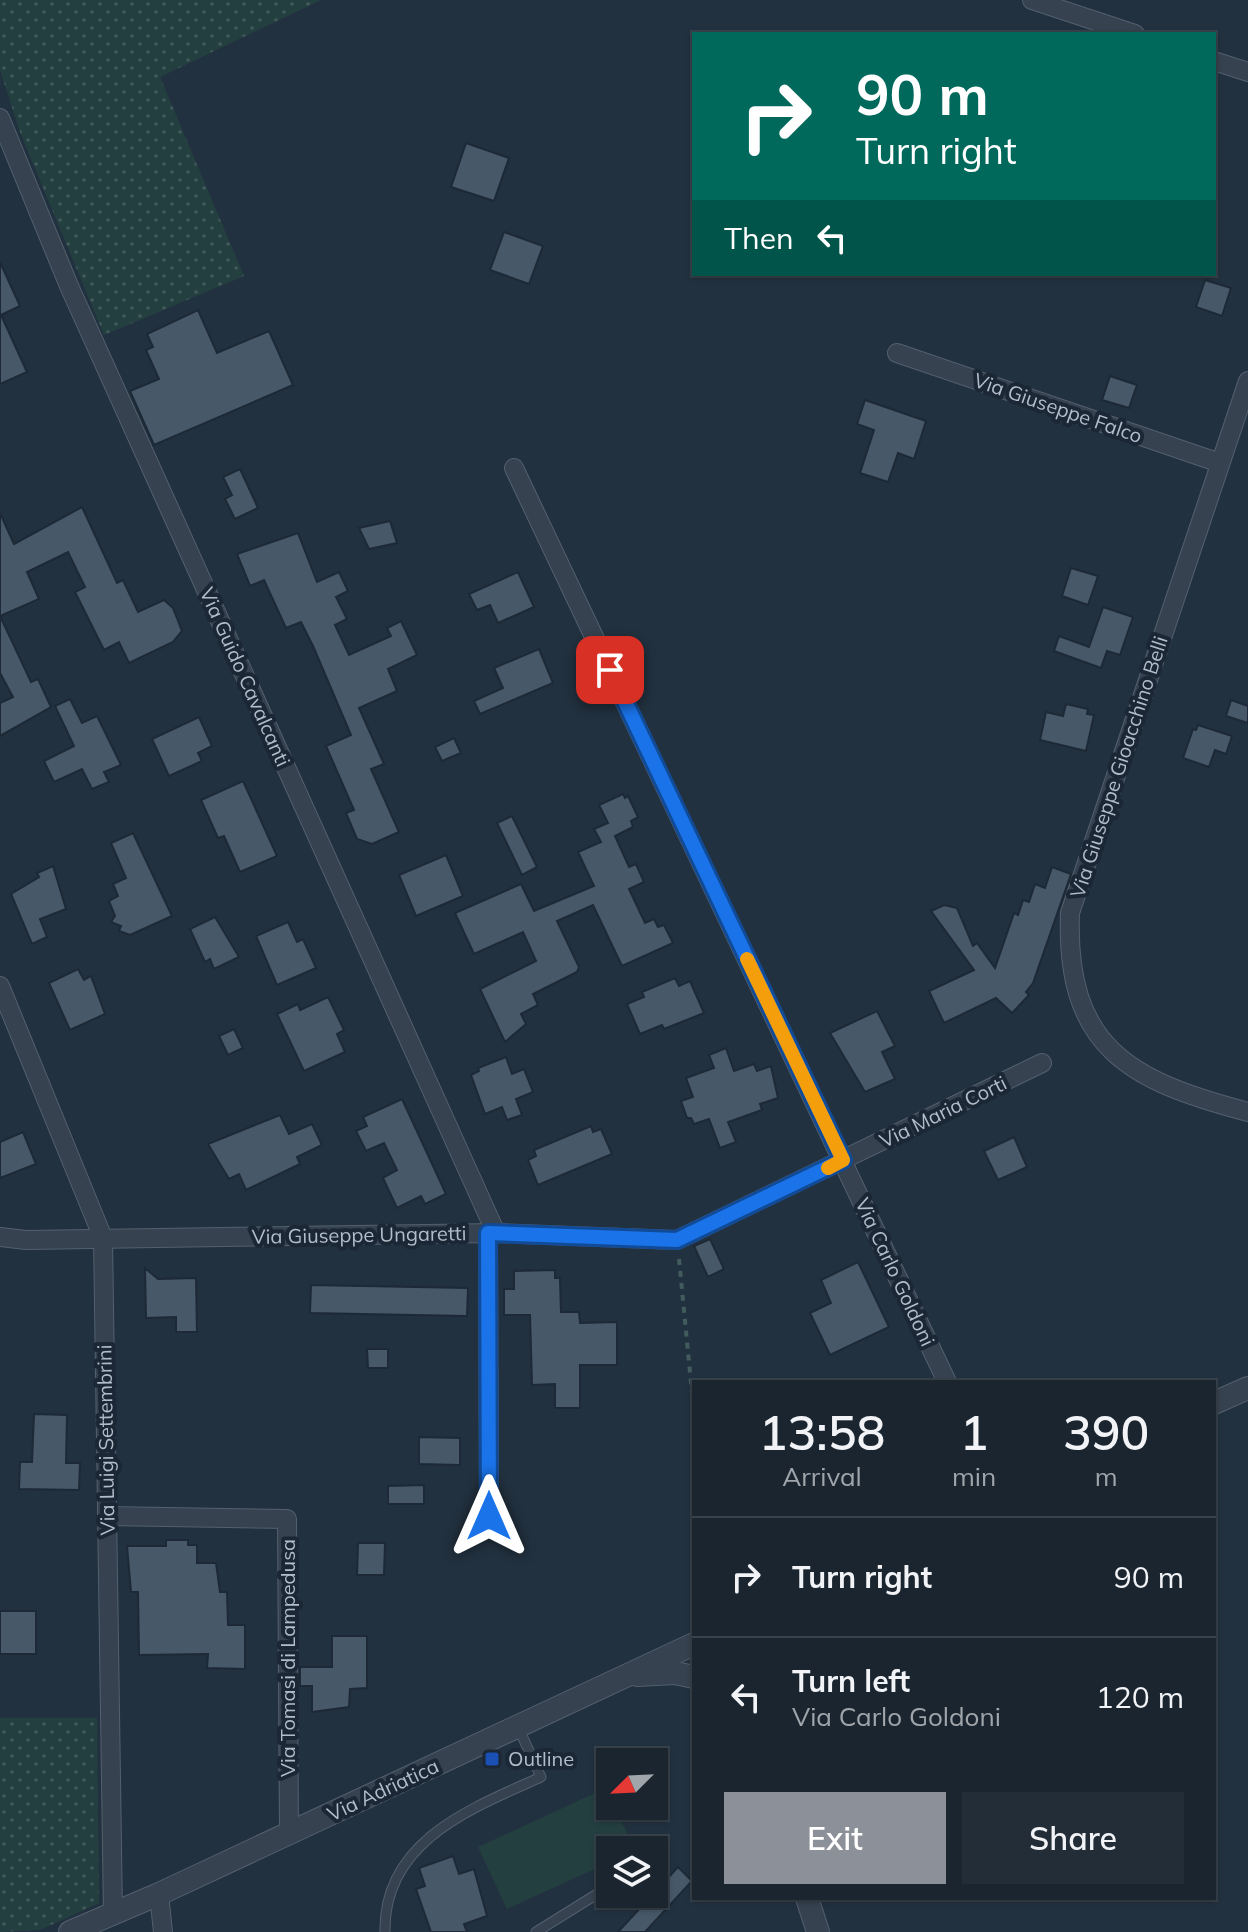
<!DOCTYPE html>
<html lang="en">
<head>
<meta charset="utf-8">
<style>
	body { margin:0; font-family:Mulish,sans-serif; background:#232d37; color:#f1f3f6; height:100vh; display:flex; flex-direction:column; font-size:30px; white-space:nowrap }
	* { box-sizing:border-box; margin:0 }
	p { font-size:26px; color:#9fa5aa }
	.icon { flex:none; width:44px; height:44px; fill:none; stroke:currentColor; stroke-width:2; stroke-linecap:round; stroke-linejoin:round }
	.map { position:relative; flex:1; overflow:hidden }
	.panel { position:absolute; left:692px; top:1380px; width:524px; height:520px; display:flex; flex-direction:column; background:#1a252f; border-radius:0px; box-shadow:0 2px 6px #0004,0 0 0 2px #38424b }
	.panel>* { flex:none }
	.guide { position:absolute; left:692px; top:32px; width:524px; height:244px; border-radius:0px; box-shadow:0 2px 6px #0004,0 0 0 2px #38424b; background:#00695c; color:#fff; overflow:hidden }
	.needle { width:52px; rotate:246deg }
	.fabs { position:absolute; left:596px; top:1748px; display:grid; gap:16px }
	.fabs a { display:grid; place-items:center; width:72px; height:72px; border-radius:0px; background:#1a252f; box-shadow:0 2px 6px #0004,0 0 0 2px #38424b; font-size:40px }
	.pin { position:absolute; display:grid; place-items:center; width:68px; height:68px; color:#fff; margin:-34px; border-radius:16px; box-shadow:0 4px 12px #0006 }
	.me { position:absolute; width:88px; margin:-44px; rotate:0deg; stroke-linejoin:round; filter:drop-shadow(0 0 6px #0008) }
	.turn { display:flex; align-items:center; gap:28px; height:168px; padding:0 32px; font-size:36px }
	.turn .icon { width:104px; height:104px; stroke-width:2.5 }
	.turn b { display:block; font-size:56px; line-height:68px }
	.then { display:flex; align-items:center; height:76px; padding:0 32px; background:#0003; gap:16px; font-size:30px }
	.eta { display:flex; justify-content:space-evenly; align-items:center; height:136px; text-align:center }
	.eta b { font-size:48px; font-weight:600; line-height:56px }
	.action { display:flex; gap:16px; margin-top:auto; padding:16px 32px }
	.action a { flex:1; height:92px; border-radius:0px; background:#8c9099; color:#fff; font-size:32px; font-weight:600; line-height:92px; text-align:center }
	.action a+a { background:#232d37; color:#f1f3f6 }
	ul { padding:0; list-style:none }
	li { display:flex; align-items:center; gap:24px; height:120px; padding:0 32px; border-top:2px solid #38424b }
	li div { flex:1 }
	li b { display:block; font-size:30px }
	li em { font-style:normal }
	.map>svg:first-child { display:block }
	.grass { fill:url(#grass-dots) }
	.green { fill:#243f40 }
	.building { fill:#475869; stroke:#1d2936; stroke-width:2 }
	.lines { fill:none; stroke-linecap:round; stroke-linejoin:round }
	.service-casing { stroke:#54606d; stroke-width:11 }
	.minor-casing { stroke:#54606d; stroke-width:20 }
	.tertiary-casing { stroke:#54606d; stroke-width:24 }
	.path { stroke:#425c5d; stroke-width:4; stroke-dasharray:6 6; stroke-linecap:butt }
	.service { stroke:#36424f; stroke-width:9 }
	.minor { stroke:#36424f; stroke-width:18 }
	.tertiary { stroke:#36424f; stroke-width:22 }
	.route-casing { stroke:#114b97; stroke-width:20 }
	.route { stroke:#1a73e8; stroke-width:14 }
	.slow { stroke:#f59e0b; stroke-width:14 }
	.transit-dot { fill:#1a4fb4; stroke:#1b2734; stroke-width:3 }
	.labels { text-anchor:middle; stroke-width:8; stroke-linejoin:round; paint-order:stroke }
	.street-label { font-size:20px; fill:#b2bdca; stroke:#1b2734 }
	.poi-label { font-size:20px; fill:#b2bdca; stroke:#1b2734; text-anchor:start }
</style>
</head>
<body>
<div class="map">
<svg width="1248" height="1932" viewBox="0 0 1248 1932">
	<defs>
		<pattern id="grass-dots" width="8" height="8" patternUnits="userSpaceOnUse" patternTransform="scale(2)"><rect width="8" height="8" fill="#243f40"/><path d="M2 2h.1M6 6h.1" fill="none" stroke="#41595a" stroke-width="1.8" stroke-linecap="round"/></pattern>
	</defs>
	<rect width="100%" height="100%" fill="#22313f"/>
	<!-- grass -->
	<g class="grass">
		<path d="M0 0H321L160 77 244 276 104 335 20 132 0 70Z"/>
		<path d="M0 1718H97L99 1903 40 1930 0 1932Z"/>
	</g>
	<!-- green -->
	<path class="green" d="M606 1788 610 1806H614L635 1850H610V1862L507 1909 478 1847Z"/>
	<!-- building -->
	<g class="building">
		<path d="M466 143 509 158 494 201 451 187Z"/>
		<path d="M504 232 543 246 529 284 490 270Z"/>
		<path d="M0 262 20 306 1 315 27 372 0 384Z"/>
		<path d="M1205 280 1231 288 1222 316 1196 307Z"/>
		<path d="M198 310 217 353 269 331 293 385 154 445 130 391 159 379 146 350 153 347 147 334Z"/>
		<path d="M1110 376 1137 385 1129 408 1102 400Z"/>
		<path d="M865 400 926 421 914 459 898 453 888 482 860 473 874 430 857 424Z"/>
		<path d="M240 469 258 508 235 519 225 499 232 495 223 477Z"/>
		<path d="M82 507 117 583 123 580 138 612 164 600 173 608 182 631 173 642 129 663 119 642 104 650 75 592 85 587 68 552 27 572 39 599 0 616 31 682 38 679 51 707 0 736V703L13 697 0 673V513L14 544Z"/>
		<path d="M390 521 397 543 369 549 359 528Z"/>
		<path d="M298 533 317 582 339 572 348 591 336 597 347 619 335 625 349 655 391 636 387 628 401 621 417 655 388 669 397 691 359 708 384 764 371 769 399 832 372 844 357 839 346 813 354 810 326 746 351 735 313 646 301 622 286 628 264 580 250 586 237 554Z"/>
		<path d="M1071 568 1098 576 1088 605 1062 596Z"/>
		<path d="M518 572 534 607 498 623 490 605 477 610 469 594Z"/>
		<path d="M1103 607 1133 617 1120 655 1107 651 1101 668 1054 651 1059 636 1089 647Z"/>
		<path d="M539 649 553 683 480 714 474 701 503 688 494 668Z"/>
		<path d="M70 699 82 723 97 716 121 765 104 772 109 782 92 789 82 769 54 782 44 761 74 746 55 706Z"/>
		<path d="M1231 700 1248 706V723L1226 716Z"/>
		<path d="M1066 704 1088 709 1087 714 1094 715 1086 751 1040 740 1046 712 1063 716Z"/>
		<path d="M199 717 212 746 198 753 202 761 169 776 152 739Z"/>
		<path d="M1198 725 1232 736 1226 754 1215 750 1209 767 1183 758 1193 729 1196 730Z"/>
		<path d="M454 738 461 753 442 761 435 747Z"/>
		<path d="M243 781 277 856 240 872 224 836 218 838 201 800Z"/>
		<path d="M623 794 625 798 628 796 638 817 631 821 633 827 615 836 629 867 636 864 644 882 629 889 645 923 654 919 658 927 664 925 673 943 622 966 593 905 557 921 579 967 577 972 533 994 538 1005 521 1014 526 1024 505 1042 480 989 536 961 523 932 474 954 455 913 521 884 534 911 594 886 578 852 601 842 594 829 608 823 599 805Z"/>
		<path d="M512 816 537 867 522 875 497 823Z"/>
		<path d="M133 833 172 916 130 935 119 931 121 926 111 922 115 916 109 901 118 896 113 884 126 878 111 843Z"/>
		<path d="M446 855 463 896 416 916 399 875Z"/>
		<path d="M53 866 66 909 40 919 47 937 32 944 11 894 39 877 37 873Z"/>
		<path d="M1052 867 1071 874 1033 983 1026 992 1029 995 1012 1013 996 998 944 1023 929 991 974 970 931 911 944 905 957 908 973 946 977 943 995 968 1014 913 1018 915 1023 900 1029 902 1035 884 1045 888Z"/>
		<path d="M215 917 239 957 214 969 210 959 205 962 190 929Z"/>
		<path d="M288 922 297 942 303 939 316 968 277 985 256 936Z"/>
		<path d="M78 969 84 980 91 976 105 1014 70 1030 49 983Z"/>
		<path d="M675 978 679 986 690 981 704 1013 664 1029 662 1025 640 1034 627 1004 644 997 642 992Z"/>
		<path d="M328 997 344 1030 337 1034 345 1052 304 1071 277 1014 298 1004 300 1010Z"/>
		<path d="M877 1011 895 1046 882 1052 895 1079 865 1092 830 1033Z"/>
		<path d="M234 1029 243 1048 228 1055 219 1036Z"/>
		<path d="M726 1048 734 1071 754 1064 757 1071 771 1066 778 1098 760 1104 762 1110 728 1122 736 1142 720 1148 709 1119 694 1124 691 1118H687L681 1101 693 1097 686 1078 714 1068 709 1055Z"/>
		<path d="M506 1057 512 1074 524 1069 533 1092 516 1099 522 1115 507 1120 502 1107 485 1114 471 1075 479 1071 478 1068Z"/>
		<path d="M402 1099 446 1194 425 1204 421 1196 397 1208 383 1178 397 1170 384 1143 366 1151 356 1131 367 1126 363 1117Z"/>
		<path d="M280 1115 289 1134 312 1124 322 1145 297 1157 300 1164 246 1190 239 1174 229 1179 208 1144Z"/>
		<path d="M591 1126 593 1132 601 1129 612 1154 538 1185 528 1160 536 1156 534 1150Z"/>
		<path d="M23 1132 36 1164 0 1178V1142Z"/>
		<path d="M1014 1137 1027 1167 998 1180 984 1151Z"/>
		<path d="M710 1239 724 1269 708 1277 694 1246Z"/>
		<path d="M858 1262 889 1327 830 1355 810 1313 831 1303 821 1280Z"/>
		<path d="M145 1268 158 1279 196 1278 197 1332H176V1317L146 1318Z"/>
		<path d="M555 1270V1278H560L561 1312H579L580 1323 617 1322V1365H580V1408H555V1384L532 1385 530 1315H504V1289H514V1271Z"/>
		<path d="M311 1285 468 1288 467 1316 310 1313Z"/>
		<path d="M367 1349H388V1368H368Z"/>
		<path d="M34 1414 67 1415 66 1463H80L79 1490 19 1489 20 1462H32Z"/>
		<path d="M419 1437 460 1438V1465L419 1464Z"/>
		<path d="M424 1485V1504H388V1486Z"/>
		<path d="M166 1540H188V1545H197V1563H216L220 1592H227L228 1625H245V1669L207 1668 208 1654 139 1655 138 1592H131L127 1546H166Z"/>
		<path d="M358 1543H385L384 1575H357Z"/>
		<rect x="0" y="1611" width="36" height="43"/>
		<path d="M332 1636H367V1688L350 1689 349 1707 312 1712V1686H300V1667H332Z"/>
		<path d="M453 1856 459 1874 474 1869 487 1916 464 1924 467 1932H431L416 1889 425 1886 419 1868Z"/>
		<path d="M678 1867 692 1881 645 1932H618Z"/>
	</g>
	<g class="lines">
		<defs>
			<g id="service">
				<path d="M647 1850V1849"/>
				<path d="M385 1932C383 1841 472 1808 541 1777L518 1727"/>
				<path d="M536 1932 610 1886"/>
			</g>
			<g id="minor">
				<path d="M1032 0 1135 34"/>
				<path d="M1214 61 1248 72"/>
				<path d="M0 118 69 286 496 1233"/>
				<path d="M897 353 1220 463"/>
				<path d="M1248 381 1070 913C1065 1048 1130 1081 1248 1112"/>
				<path d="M514 468 947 1382"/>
				<path d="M0 986 103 1238 113 1915"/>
				<path d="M488 1233 489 1516"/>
				<path d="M0 1237 26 1240 496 1233 677 1240 1042 1063"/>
				<path d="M107 1516 287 1519 289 1834"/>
				<path d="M159 1894 163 1932"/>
			</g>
			<g id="tertiary">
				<path d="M1214 1403 1248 1388"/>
				<path d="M637 1675 675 1673 694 1677"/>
				<path d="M807 1898 818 1932"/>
				<path d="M70 1932 159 1894 694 1644"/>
			</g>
		</defs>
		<!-- service casing -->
		<use href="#service" class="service-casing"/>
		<!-- minor casing -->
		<use href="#minor" class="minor-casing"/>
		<!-- tertiary casing -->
		<use href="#tertiary" class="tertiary-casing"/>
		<!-- path -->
		<path class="path" d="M679 1259 694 1414"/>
		<!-- service -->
		<use href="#service" class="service"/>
		<!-- minor -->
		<use href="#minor" class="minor"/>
		<!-- tertiary -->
		<use href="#tertiary" class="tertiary"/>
	</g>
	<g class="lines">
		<defs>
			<path id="route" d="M489 1516 488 1233 677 1240 843 1160 610 670"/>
		</defs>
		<!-- route casing -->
		<use href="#route" class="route-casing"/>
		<!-- route -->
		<use href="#route" class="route"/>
		<!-- slow -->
		<path class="slow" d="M747 959 843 1160 828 1168"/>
	</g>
	<!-- markers -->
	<rect class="transit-dot" x="484" y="1751" width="16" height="16" rx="4"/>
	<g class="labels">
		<!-- street labels -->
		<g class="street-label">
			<text transform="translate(1058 408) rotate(19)" y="7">Via Giuseppe Falco</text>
			<text transform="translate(245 677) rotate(66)" y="7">Via Guido Cavalcanti</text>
			<text transform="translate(1119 767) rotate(-72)" y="7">Via Giuseppe Gioacchino Belli</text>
			<text transform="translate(943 1112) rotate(-26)" y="7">Via Maria Corti</text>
			<text transform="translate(359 1235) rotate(-1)" y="7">Via Giuseppe Ungaretti</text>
			<text transform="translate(895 1272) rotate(65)" y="7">Via Carlo Goldoni</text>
			<text transform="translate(106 1440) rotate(-91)" y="7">Via Luigi Settembrini</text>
			<text transform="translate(288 1658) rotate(-90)" y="7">Via Tomasi di Lampedusa</text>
			<text transform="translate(383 1790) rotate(-25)" y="7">Via Adriatica</text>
		</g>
		<!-- poi labels -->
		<g class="poi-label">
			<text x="508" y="1766">Outline</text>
		</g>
	</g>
</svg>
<div class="fabs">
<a><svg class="needle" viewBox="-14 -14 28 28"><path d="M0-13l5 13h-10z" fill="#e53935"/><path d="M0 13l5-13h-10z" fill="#9fa5aa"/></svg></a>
<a><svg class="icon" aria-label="layers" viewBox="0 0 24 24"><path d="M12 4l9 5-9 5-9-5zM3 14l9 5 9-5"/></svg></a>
</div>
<div class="pin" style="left:610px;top:670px;background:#d93025"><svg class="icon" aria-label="arrive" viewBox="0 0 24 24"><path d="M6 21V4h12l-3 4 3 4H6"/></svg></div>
<svg class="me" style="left:489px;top:1516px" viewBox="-20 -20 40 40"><path d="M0-17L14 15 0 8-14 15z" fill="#1a73e8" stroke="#fff" stroke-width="4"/></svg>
<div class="guide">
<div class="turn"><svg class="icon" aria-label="right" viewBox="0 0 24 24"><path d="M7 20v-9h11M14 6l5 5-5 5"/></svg><div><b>90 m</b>Turn right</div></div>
<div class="then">Then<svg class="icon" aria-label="left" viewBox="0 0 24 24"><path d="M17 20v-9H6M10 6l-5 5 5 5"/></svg></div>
</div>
<section class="panel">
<div class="eta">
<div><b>13:58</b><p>Arrival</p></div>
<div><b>1</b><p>min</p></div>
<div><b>390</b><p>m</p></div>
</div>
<ul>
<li><svg class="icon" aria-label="right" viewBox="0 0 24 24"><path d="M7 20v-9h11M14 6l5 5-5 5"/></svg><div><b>Turn right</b></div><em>90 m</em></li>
<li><svg class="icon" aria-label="left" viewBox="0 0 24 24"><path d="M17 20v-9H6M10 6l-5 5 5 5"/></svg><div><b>Turn left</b><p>Via Carlo Goldoni</p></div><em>120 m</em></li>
</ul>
<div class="action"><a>Exit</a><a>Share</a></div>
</section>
</div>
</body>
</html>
